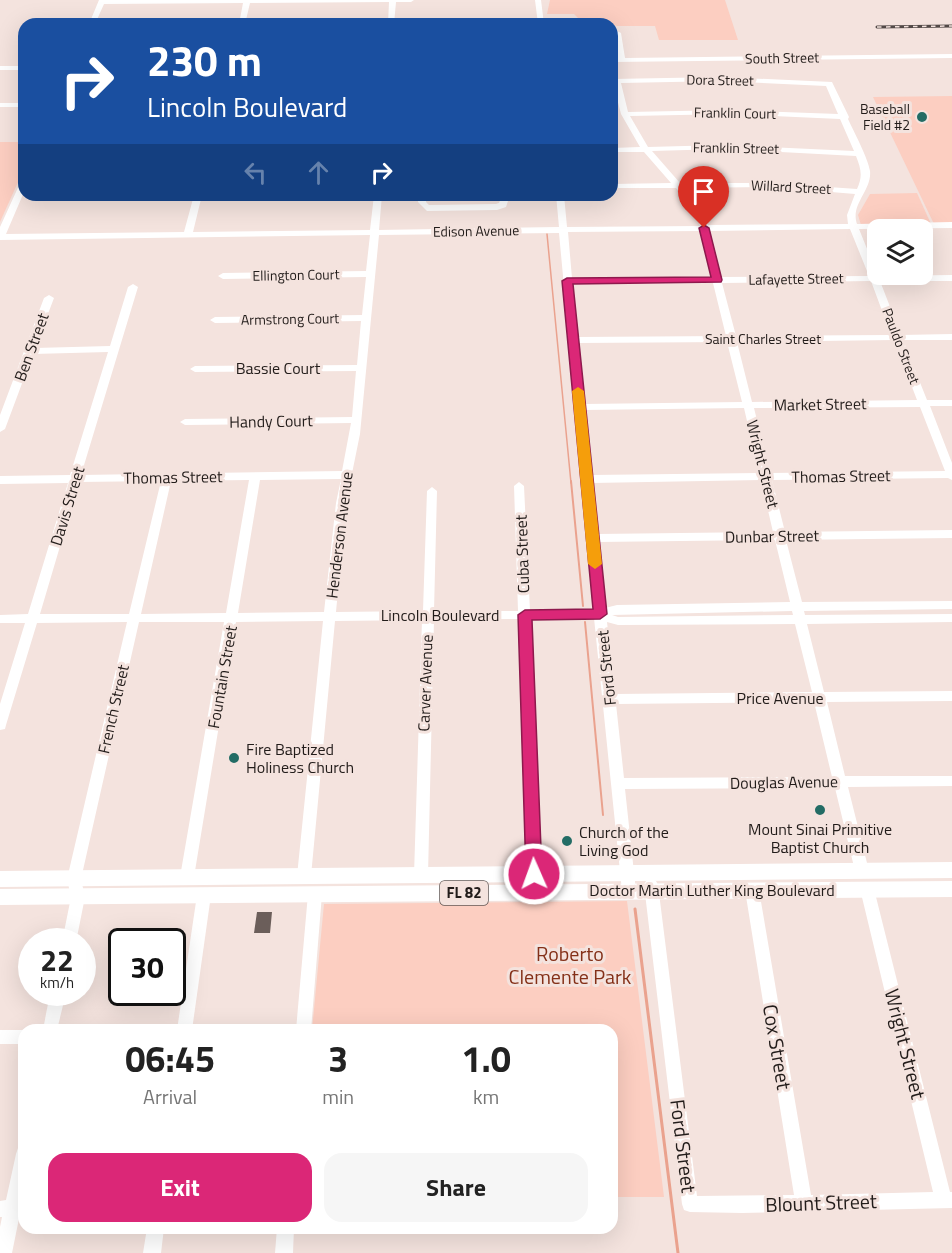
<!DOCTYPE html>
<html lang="en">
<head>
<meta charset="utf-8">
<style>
	body { margin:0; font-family:"Titillium Web",sans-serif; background:#f6f6f6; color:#222; height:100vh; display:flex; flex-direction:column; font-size:22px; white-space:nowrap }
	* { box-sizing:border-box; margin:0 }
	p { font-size:20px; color:#767676 }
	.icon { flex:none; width:33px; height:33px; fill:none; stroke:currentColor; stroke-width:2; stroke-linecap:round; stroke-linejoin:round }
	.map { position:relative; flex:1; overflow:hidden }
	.details { position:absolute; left:18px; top:1024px; width:600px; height:210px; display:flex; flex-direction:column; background:#fff; border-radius:18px; box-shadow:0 6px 24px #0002 }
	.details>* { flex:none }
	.banner { position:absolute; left:18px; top:18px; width:600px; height:183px; border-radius:18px; box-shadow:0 6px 24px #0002; background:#1a4fa0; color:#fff; overflow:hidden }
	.buttons { position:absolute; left:867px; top:219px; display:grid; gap:12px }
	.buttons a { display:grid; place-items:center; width:66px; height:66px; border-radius:12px; background:#fff; box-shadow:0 6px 24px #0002; font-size:30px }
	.speed { position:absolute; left:18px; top:928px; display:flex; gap:12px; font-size:30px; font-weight:700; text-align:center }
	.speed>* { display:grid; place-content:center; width:78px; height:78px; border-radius:50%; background:#fff; box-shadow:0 6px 24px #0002; line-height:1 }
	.speed small { font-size:15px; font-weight:400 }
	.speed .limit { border:3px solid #111; border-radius:9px; background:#fff; color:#111 }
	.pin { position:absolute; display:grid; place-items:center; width:51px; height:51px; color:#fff; margin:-62px -26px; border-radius:50% 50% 50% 0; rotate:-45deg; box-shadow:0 0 6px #0007 }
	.pin .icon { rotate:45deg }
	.me { position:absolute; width:66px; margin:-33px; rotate:358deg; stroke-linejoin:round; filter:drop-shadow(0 0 4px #0008) }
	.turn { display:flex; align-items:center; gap:21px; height:126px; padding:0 30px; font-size:27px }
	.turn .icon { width:78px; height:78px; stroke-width:2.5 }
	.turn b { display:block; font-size:42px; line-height:51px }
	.lanes { display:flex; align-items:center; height:57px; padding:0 30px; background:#0003; justify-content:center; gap:30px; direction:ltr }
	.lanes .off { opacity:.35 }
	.eta { display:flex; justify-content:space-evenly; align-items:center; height:102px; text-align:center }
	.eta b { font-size:36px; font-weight:700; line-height:42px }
	.cta { display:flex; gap:12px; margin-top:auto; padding:12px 30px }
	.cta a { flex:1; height:69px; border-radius:18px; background:#db2777; color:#fff; font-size:24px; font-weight:700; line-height:69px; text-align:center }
	.cta a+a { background:#f6f6f6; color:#222 }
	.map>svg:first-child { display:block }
	.green { fill:#fccec1 }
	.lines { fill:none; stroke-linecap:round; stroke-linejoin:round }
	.stream-far2 { stroke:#eaa28e; stroke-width:1.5 }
	.stream-far1 { stroke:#eaa28e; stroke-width:2 }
	.stream { stroke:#eaa28e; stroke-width:3 }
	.building { fill:#6b5e5a }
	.minor { fill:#fff; fill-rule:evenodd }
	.major { fill:#fff; fill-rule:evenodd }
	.rail-casing { stroke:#514846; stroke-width:3 }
	.rail { stroke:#f4e3de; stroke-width:1.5; stroke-dasharray:4.5; stroke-linecap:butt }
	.route { fill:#db2777; stroke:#8e194d; stroke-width:1.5 }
	.slow { fill:#f59e0b }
	.poi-dot { fill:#236c65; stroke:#f4e3de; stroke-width:2 }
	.labels { text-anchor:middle; stroke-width:6; stroke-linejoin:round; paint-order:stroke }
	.far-street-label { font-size:14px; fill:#221c1a; stroke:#f4e3de }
	.far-poi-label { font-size:14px; fill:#221c1a; stroke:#f4e3de; text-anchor:end }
	.shield { fill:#f4e3de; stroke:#615855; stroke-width:1.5 }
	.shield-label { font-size:15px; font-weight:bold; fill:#221c1a }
	.street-label { font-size:16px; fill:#221c1a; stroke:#f4e3de }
	.poi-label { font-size:16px; fill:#221c1a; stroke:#f4e3de; text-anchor:start }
	.near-park-label { font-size:20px; fill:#843018; stroke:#f4e3de }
	.near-street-label { font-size:20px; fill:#221c1a; stroke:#f4e3de }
</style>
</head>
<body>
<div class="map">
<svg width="952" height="1253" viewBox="0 0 952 1253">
	<rect width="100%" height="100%" fill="#f4e3de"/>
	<!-- green -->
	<g class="green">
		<path d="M550 0H725L738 40H659L655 26H617L598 19 578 18 574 14H547Z"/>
		<path d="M952 96V224H934L873 97Z"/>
		<path d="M0 142H24V169L0 222Z"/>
		<path d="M917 193 931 224 861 225 858 215 870 194Z"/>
		<path d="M627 901 664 1197H612V1030H312L324 904Z"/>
	</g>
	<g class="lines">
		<!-- stream-far2 -->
		<path class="stream-far2" d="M547 234 571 483"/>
		<!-- stream-far1 -->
		<g class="stream-far1">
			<path d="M571 481 583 606"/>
			<path d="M585 622 603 815"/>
		</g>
		<!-- stream -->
		<path class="stream" d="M635 909 678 1253"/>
	</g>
	<!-- building -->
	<path class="building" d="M257 912H272L270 933H254Z"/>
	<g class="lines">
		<!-- minor -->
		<g class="minor">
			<path d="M99 0H414L411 2H396L394 24H388L389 2 250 3 245 24H239L243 3 104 4 95 24H89Z"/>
			<path d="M535 0H541L544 24H538Z"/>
			<path d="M617 31 621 33 625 58 952 54V58L612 62V58H618L613 33Z"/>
			<rect x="0" y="66" width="24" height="4"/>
			<path d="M721 77 832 82 849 117 848 119C854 132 868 158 870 171 872 191 850 204 857 224L952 222V228L859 229 878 276 952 275V281H880L901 335 952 334V340H903L927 400H952V406H930L952 463V480L948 478 772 480 785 532 952 530V538L786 540 802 602 952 601V609L804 611 805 615 952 614V622L807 624 824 692 952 691V701L827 702 845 776H952V786L848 787 869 871 867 875 862 877 857 875 855 871 835 788 625 789 636 891 634 895 629 897 624 895 622 891 594 618 530 619 541 874 539 878 534 880 529 878 527 874 518 619 434 620 428 875 426 879 421 881 416 879 414 875 422 620 335 621 311 876 309 880 304 882 299 880 297 876 323 621 236 622 194 877 192 881 187 883 182 881 180 877 224 622H139L81 879 85 897 76 942H62L71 897 67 879 127 622 37 623 6 725 5 729 0 730V704L25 623H0V615L28 614 68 483 0 484V476L70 475 108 352 33 354 5 429 0 432V415L44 298 49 295 54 298 35 348 110 346 128 287 133 284 138 287 81 475 342 471 351 423 185 425 180 422 185 419 352 417 356 371 195 372 190 369 195 366 357 365 361 321 215 323 210 320 215 317 362 315 366 277 223 279 218 276 223 273 366 271 370 235 0 240V227L21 181H24V192L6 234 184 232 194 195H202L193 232 370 230 374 195H382L379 230 559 227 556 195H564L567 227 700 226 694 209 676 188H612V184L671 183 644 152H612V148L640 147 621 114 612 79ZM721 81 826 86 838 114 730 110 628 112 621 83ZM730 114 840 119 854 151 722 145 648 147 630 116ZM722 149 856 156C861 169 863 176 857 189L771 183H680L652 151ZM771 187 855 194 847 215 848 224 708 225 702 209 685 188ZM850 229 869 276 721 277 709 231ZM701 231 712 277 572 278 568 232ZM559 233 594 610 530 611 524 486 519 482 514 486 518 611H434L437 491 432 487 427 491 423 611 336 612 346 503 360 434 379 235ZM871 281 891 335 736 336 722 283ZM713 283 726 336 578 337 572 284ZM894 340 917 400 752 402 737 342ZM727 342 742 402 584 404 578 343ZM920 407 945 471 770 473 754 408ZM744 408 759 473 591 475 584 410ZM341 479 336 503 324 612 238 613 260 480ZM249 480 226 613 141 614 171 481ZM761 480 773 532 597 534 592 483ZM161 481 129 614H40L79 482ZM775 540 790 602 617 605 605 608 598 542ZM792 611 793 615 618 617 612 615ZM607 622 618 625 795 624 812 692 615 694ZM814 702 832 777 624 778 616 704Z"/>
			<rect x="0" y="103" width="24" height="4"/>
			<path d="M418 195H426V202L429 205 496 204 499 203 502 195H510L506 207 497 210 427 211 418 202Z"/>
			<path d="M651 879 656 881 658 885 697 1196 794 1195 745 890 747 886 752 884 757 886 759 890 811 1195 933 1192 860 889 862 885 867 883 872 885 874 889 950 1192H952V1208L742 1213 690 1212 684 1210 682 1204 644 885 646 881Z"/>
			<path d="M315 888 320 890 322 894 311 1030H296L308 894 310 890Z"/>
			<path d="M204 889 209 891 211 895 192 1030H177L197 895 199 891Z"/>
			<path d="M50 993H66L57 1030H43Z"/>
			<path d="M0 1030H26H24V1044H0Z"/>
			<path d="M24 1146V1194L12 1253H0V1227L2 1217H0V1201L6 1200 16 1154 18 1148Z"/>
			<path d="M147 1228H164L161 1253H143Z"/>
			<path d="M277 1228H294L293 1253H275Z"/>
		</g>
		<!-- major -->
		<g class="major">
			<path d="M952 862V878L0 887V871Z"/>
			<path d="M952 881V897L0 905V889Z"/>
		</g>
		<defs>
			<path id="rail" d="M877 27 952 26"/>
		</defs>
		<!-- rail casing -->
		<use href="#rail" class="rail-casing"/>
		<!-- rail -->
		<use href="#rail" class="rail"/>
	</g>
	<!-- route -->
	<path class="route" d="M704 225 709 228 722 280 721 282 573 284 607 614 600 619 532 620 542 874 540 879 534 881 528 879 526 874 518 615 525 610 593 609 562 281 567 278 711 277 699 228Z"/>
	<!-- slow -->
	<path class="slow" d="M578 387 584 391 602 564 595 569 588 564 572 391Z"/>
	<!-- markers -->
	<g class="poi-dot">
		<circle cx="922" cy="117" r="6"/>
		<circle cx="234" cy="758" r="6"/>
		<circle cx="820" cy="810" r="6"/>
		<circle cx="567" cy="841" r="6"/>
	</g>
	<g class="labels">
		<!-- far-street labels -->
		<g class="far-street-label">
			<text transform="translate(782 58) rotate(-1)" y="5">South Street</text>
			<text transform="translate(720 80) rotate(1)" y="5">Dora Street</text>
			<text transform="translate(735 113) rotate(1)" y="5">Franklin Court</text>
			<text transform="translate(736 148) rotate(1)" y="5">Franklin Street</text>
			<text transform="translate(791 187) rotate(3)" y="5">Willard Street</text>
			<text transform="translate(476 231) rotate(-1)" y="5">Edison Avenue</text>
			<text transform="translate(296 275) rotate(-1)" y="5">Ellington Court</text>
			<text transform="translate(796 279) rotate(-1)" y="5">Lafayette Street</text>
			<text transform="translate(290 319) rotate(-1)" y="5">Armstrong Court</text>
			<text x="763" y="344">Saint Charles Street</text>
			<text transform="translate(901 346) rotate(69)" y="5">Pauldo Street</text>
		</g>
		<!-- far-poi labels -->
		<g class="far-poi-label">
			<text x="910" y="114">Baseball<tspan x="910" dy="16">Field #2</tspan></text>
		</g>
		<!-- shield labels -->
		<rect class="shield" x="440" y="881" width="48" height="24" rx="4.5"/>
		<g class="shield-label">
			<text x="464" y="898">FL 82</text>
		</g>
		<!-- street labels -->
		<g class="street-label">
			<text transform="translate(31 347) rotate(-70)" y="6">Ben Street</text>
			<text x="278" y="374">Bassie Court</text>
			<text transform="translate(820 404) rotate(-1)" y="6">Market Street</text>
			<text transform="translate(271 421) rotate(-1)" y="6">Handy Court</text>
			<text transform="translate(763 464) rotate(76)" y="6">Wright Street</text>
			<text transform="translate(841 476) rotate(-1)" y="6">Thomas Street</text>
			<text transform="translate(173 477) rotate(-1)" y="6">Thomas Street</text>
			<text transform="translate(67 506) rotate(-73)" y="6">Davis Street</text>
			<text transform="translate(339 535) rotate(-83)" y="6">Henderson Avenue</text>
			<text transform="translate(772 536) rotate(-1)" y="6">Dunbar Street</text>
			<text transform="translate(522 554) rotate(-92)" y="6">Cuba Street</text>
			<text x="440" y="621">Lincoln Boulevard</text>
			<text transform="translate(606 668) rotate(-96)" y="6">Ford Street</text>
			<text transform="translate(222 677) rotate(-80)" y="6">Fountain Street</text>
			<text transform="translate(425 683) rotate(-88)" y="6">Carver Avenue</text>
			<text x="780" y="704">Price Avenue</text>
			<text transform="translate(113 709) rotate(-77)" y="6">French Street</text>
			<text transform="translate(784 782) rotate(-1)" y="6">Douglas Avenue</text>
			<text x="712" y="896">Doctor Martin Luther King Boulevard</text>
		</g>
		<!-- poi labels -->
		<g class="poi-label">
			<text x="246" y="755">Fire Baptized<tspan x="246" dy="18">Holiness Church</tspan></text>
			<text x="820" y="835" text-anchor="middle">Mount Sinai Primitive<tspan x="820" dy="18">Baptist Church</tspan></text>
			<text x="579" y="838">Church of the<tspan x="579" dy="18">Living God</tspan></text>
		</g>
		<!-- near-park labels -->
		<g class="near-park-label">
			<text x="570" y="961">Roberto<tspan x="570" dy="23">Clemente Park</tspan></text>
		</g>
		<!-- near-street labels -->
		<g class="near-street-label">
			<text transform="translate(905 1044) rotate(76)" y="7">Wright Street</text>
			<text transform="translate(777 1047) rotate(80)" y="7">Cox Street</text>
			<text transform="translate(683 1146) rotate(83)" y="7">Ford Street</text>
			<text transform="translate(821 1203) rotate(-2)" y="7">Blount Street</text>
		</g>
	</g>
</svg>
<div class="buttons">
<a><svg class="icon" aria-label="layers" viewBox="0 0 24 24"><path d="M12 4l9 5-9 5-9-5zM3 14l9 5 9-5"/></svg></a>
</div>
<div class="speed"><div>22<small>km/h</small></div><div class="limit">30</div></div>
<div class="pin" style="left:704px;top:228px;background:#d93025"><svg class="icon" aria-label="arrive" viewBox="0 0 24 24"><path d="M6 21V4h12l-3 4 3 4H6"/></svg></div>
<svg class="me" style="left:534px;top:874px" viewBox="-20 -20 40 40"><circle r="17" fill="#db2777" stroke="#fff" stroke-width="3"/><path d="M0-11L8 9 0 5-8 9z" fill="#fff"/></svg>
<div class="banner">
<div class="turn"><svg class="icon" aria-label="right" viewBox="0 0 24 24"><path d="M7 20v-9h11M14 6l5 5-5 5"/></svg><div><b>230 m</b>Lincoln Boulevard</div></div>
<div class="lanes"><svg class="icon off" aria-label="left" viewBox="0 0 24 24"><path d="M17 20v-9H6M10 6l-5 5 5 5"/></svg><svg class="icon off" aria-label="ahead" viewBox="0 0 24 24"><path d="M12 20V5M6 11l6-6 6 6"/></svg><svg class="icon" aria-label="right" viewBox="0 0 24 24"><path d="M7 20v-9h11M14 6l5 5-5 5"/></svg></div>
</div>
<section class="details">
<div class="eta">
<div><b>06:45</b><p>Arrival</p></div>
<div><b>3</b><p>min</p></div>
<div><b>1.0</b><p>km</p></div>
</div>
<div class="cta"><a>Exit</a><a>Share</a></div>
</section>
</div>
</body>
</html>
